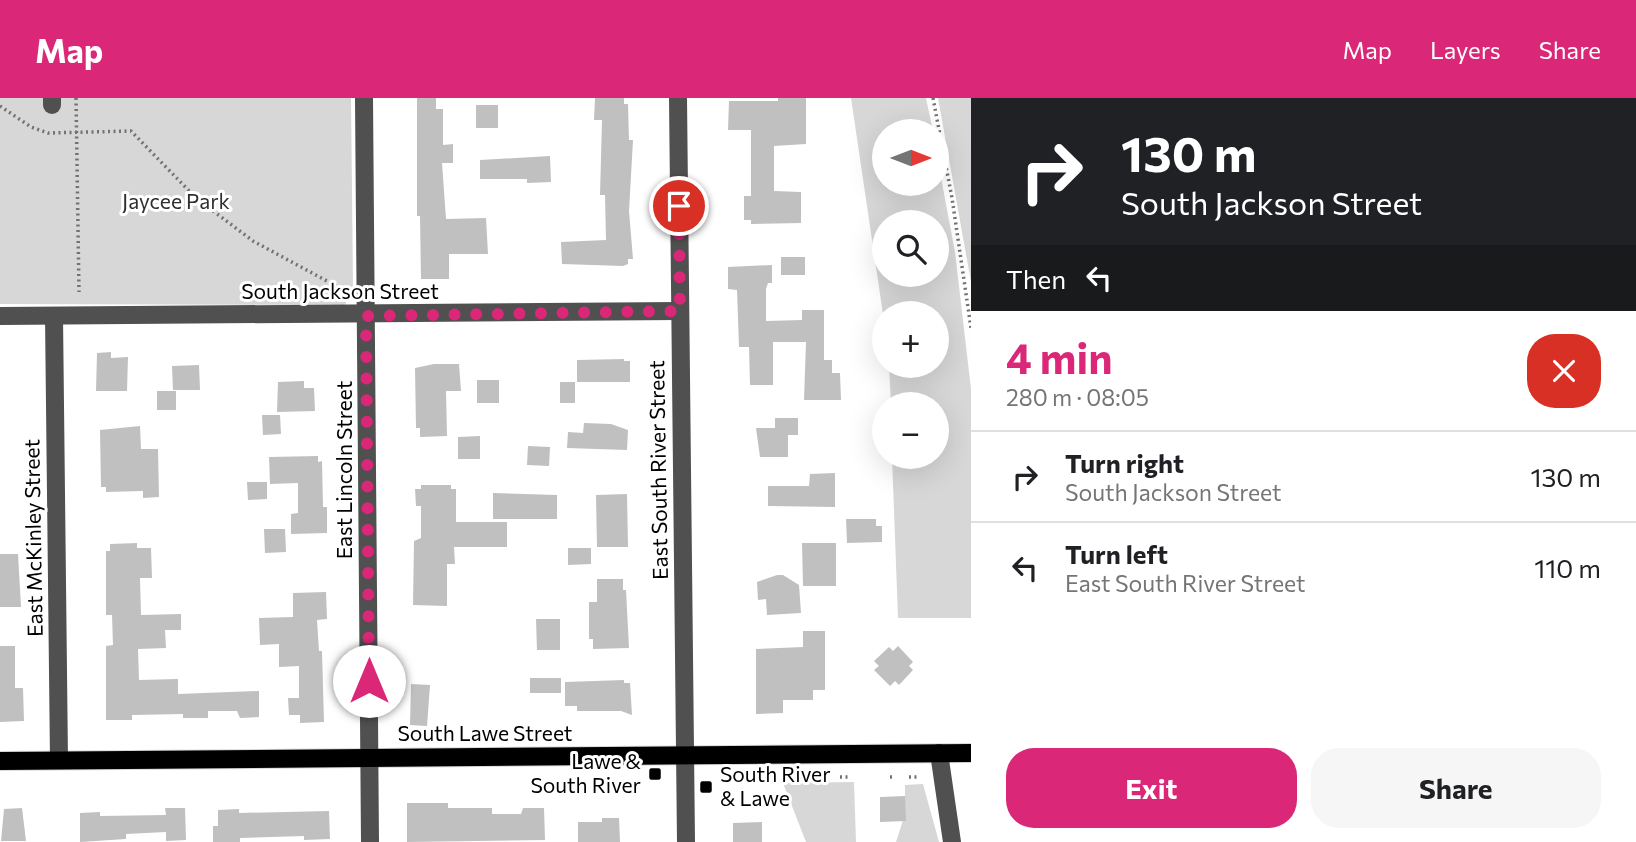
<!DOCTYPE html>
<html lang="en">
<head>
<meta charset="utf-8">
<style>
	body { margin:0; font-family:Commissioner,sans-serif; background:#f6f6f6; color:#202124; height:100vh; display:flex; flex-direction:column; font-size:26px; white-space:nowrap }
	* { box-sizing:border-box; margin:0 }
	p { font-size:23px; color:#757577 }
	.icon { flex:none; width:38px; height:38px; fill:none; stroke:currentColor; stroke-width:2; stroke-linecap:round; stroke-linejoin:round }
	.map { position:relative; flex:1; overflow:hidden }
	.side { display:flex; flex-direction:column; background:#fff; width:665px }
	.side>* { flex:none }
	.top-card { background:#202124; color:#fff; overflow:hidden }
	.needle { width:46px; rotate:90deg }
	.controls { position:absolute; left:872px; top:21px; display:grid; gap:14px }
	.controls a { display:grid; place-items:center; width:77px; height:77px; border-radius:50%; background:#fff; box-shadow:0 7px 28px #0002; font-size:35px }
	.pin { position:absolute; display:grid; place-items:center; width:60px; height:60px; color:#fff; margin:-30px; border:4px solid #fff; border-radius:50%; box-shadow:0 2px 7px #0007 }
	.me { position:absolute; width:77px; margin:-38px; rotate:0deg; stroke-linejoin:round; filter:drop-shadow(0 0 5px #0008) }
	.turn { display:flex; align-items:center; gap:24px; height:147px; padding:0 35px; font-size:32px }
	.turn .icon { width:91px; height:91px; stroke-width:2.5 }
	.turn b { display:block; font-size:49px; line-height:60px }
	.then { display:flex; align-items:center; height:66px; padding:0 35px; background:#0003; gap:14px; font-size:26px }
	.round { display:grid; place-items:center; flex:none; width:74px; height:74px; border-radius:28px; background:#f6f6f6 }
	.headline { display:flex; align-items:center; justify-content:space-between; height:119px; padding:0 35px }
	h1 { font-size:42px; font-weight:700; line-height:52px; color:#db2777 }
	.action { display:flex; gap:14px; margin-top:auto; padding:14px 35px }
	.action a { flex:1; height:80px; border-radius:28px; background:#db2777; color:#fff; font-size:28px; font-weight:700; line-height:80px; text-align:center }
	.action a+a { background:#f6f6f6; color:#202124 }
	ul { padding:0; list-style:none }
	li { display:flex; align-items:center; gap:21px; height:91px; padding:0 35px; border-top:2px solid #e0e0e0 }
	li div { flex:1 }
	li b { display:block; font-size:26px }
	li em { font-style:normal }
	header { display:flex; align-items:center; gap:42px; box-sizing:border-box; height:98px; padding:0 35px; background:#db2777; color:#fff }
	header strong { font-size:33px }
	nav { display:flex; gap:38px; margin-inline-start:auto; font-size:24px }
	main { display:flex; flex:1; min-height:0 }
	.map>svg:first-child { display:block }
	.green { fill:#d7d7d7; fill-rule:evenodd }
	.building { fill:#c0c0c0 }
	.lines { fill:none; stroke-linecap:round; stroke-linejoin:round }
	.major-casing { stroke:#dbdbdb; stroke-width:20 }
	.path { stroke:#727272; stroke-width:3.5; stroke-dasharray:2 3.5; stroke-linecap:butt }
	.minor { stroke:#505050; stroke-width:18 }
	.major { stroke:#000; stroke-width:18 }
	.route { stroke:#db2777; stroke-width:12; stroke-dasharray:0 21.6 }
	.poi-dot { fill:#000; stroke:#fff; stroke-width:2.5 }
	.labels { text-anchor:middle; stroke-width:6; stroke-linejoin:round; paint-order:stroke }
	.park-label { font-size:21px; fill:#2e2e2e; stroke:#fff }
	.street-label { font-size:21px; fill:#000; stroke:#fff }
	.poi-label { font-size:21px; fill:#000; stroke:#fff; text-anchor:end }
</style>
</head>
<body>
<header>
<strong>Map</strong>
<nav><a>Map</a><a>Layers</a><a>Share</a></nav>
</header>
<main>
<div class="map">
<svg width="971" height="744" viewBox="0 0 971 744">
	<rect width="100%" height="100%" fill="#fff"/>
	<!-- green -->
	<g class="green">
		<path d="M0 0H351L353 188 345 207 0 206Z"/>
		<path d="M851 0H926L933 33H884V86H936V53L955 154 971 291V520H898L892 359H936V306H891L889 268H936V215H884V223ZM936 124V177H884V124Z"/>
		<path d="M938 0H971V184Z"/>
		<path d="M854 684 856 744H806L783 685Z"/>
		<path d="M923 686 939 744H896L905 716V687Z"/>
	</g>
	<!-- building -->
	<g class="building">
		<path d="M417 0H436V11H443V47L453 46V65H442L446 121 486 120 488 156H449V181H421L420 118H417Z"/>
		<path d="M595 0H624V6H628L629 42H633L629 113 633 161H628V166L623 168 562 166 561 144 606 142 605 97H600L602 22H594Z"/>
		<path d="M778 0H806V46L774 48V93L801 94V125L751 126V122H744V98H751V32H728L729 3H778Z"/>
		<rect x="476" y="7" width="22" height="23"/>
		<path d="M550 58 551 84 527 85V81H480V62Z"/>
		<rect x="781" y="159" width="24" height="18"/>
		<path d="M772 167V185H768L766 191V223L802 222V212H824V262H832V275H840L841 302H804L806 244H773V287H750L749 249H739L737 192 728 191V169Z"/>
		<path d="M111 254V260L128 259 127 293H96L97 255Z"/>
		<path d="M624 261V263H630V284H577V262Z"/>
		<path d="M434 266H459L461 293H446L447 338 420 339V330H416L415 270Z"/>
		<path d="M199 267 200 292H173L172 268Z"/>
		<rect x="477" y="282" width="22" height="23"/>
		<path d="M304 283V290H314L315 313 277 314 278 284Z"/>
		<rect x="560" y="284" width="15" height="21"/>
		<rect x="157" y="293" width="19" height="19"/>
		<path d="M262 317H280L281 336 263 337Z"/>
		<path d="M775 320H798V337H788V359H760L756 330H775Z"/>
		<path d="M584 325 611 326 628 332 627 352 567 350 568 334 583 335Z"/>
		<path d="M140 328 141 351H158L159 399 143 400V393L106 394V389H101L100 332Z"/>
		<path d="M480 338V361H458V339Z"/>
		<path d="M528 348 550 349 549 368 527 367Z"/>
		<path d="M318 358V364L322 363 323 409H327V435L291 436V416L298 415V385L270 386 269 359Z"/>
		<path d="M835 375V409L768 408V388H809L810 376Z"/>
		<path d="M247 384H267V401L248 402Z"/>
		<path d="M421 387H451V391H456V424H507V449H454L455 466H447V508L413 507 414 443 421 440V408H416L415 391H421Z"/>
		<path d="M493 395 557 397V421H493Z"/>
		<path d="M627 396 628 449H597L596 397Z"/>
		<path d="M846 421H876V428H882V444L847 445Z"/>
		<path d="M264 431H285L286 454 265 455Z"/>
		<path d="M137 445V450H151L152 480H140L141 517 181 516V532H165L166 550 138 551 139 582 178 581V596L259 593V619L240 620 237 613H208V620H183V616L132 617V622H106V548L113 547 112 517H106V453H110V446Z"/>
		<path d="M802 445H836V488H803Z"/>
		<path d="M568 450H591V466L568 467Z"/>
		<path d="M0 456H18L21 509H0Z"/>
		<path d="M777 477H783L799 487 801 515 767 517 766 501 758 502 757 484Z"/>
		<path d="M597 481H623V492H626L629 550 593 551V541H589V504H597Z"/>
		<path d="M326 494 327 521 317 522 319 553H322L324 624 300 625V617H289L288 600H299V568L279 569V546L260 547 259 520 293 519V495Z"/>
		<path d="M536 521H560V552H537Z"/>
		<path d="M803 533H825V592H813V602H783V615L756 616V551L803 549Z"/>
		<path d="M0 548H15V590H23L24 623 0 624Z"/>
		<path d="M898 548 913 564 909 568 913 572 899 587 895 583 890 588 874 572 879 568 874 563 889 549 893 553Z"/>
		<rect x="530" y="580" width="31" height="15"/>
		<path d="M624 582V585H630L632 617 621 613H577V608H565V584Z"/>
		<path d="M411 586 430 587 427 628 410 627Z"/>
		<path d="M905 698 906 723 880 724V699Z"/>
		<path d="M407 705H448V710H492V716H521L523 710H544L545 742 407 744Z"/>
		<path d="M22 710 26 743H1L4 711Z"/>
		<path d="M165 710H185L186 742 166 743V734L126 736V741L80 744V715L100 714V718L166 717Z"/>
		<path d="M239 711V715L329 713 330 741 304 742V738L240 740V744H213V728H218V712Z"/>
		<path d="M602 720H619L620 744H578V724H602Z"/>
		<path d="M762 724V744H733V725Z"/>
	</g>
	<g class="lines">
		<defs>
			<path id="major" d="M0 663 971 655"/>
		</defs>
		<!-- major casing -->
		<use href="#major" class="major-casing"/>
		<!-- path -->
		<g class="path">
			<path d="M76 0 79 194"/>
			<path d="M933 0 952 100 971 230"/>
			<path d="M0 8 31 29 48 35 131 33 196 100 253 143 338 189"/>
			<path d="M840 679H851"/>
			<path d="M890 679H893"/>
			<path d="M909 679H919"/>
			<path d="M746 680H757"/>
			<path d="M769 680H775"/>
			<path d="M823 680 827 679"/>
		</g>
		<!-- minor -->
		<g class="minor">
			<path d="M52 0V7"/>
			<path d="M364 0 370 744"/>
			<path d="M678 0 686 744"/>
			<path d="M0 218 680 213"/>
			<path d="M54 218 59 662"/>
			<path d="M939 655 952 744"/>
		</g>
		<!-- major -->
		<use href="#major" class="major"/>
	</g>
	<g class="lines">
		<!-- route -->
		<path class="route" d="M369 583 366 218 680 213 679 108"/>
	</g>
	<!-- markers -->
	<g class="poi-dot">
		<rect x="648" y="669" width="14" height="14" rx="3.5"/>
		<rect x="699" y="682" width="14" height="14" rx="3.5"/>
	</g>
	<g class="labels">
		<!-- park labels -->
		<g class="park-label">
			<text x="176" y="111">Jaycee Park</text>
		</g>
		<!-- street labels -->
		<g class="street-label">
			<text x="340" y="201">South Jackson Street</text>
			<text transform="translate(345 372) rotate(-90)" y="7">East Lincoln Street</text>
			<text transform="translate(659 372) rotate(-91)" y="7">East South River Street</text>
			<text transform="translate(34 440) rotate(-91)" y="7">East McKinley Street</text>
			<text x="485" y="643">South Lawe Street</text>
		</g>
		<!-- poi labels -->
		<g class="poi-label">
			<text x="641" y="671">Lawe &amp;<tspan x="641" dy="24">South River</tspan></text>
			<text x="720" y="684" text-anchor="start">South River<tspan x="720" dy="24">&amp; Lawe</tspan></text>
		</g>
	</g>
</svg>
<div class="controls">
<a><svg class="needle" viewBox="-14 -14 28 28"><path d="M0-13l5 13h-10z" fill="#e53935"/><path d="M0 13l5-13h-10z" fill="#757577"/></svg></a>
<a><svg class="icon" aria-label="search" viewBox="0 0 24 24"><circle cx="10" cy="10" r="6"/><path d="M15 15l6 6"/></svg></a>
<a>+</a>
<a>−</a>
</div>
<div class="pin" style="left:679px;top:108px;background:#d93025"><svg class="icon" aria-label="arrive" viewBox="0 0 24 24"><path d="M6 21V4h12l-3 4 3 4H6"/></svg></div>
<svg class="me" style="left:369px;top:583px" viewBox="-20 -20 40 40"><circle r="19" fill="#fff"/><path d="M0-13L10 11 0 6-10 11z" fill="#db2777"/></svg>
</div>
<section class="side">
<div class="top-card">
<div class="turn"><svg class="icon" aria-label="right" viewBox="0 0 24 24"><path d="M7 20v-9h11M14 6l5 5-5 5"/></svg><div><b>130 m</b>South Jackson Street</div></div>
<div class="then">Then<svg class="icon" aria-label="left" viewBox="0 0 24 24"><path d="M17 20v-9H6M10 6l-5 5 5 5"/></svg></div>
</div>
<div class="headline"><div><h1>4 min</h1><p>280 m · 08:05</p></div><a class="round" style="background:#d93025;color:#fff"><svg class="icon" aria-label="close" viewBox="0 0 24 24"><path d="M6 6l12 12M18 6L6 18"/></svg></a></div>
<ul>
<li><svg class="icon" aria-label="right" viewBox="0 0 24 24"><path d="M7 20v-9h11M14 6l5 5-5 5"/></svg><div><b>Turn right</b><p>South Jackson Street</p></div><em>130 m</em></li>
<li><svg class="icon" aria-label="left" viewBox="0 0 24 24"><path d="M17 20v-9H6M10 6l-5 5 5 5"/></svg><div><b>Turn left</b><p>East South River Street</p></div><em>110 m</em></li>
</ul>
<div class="action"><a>Exit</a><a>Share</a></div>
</section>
</main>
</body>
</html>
